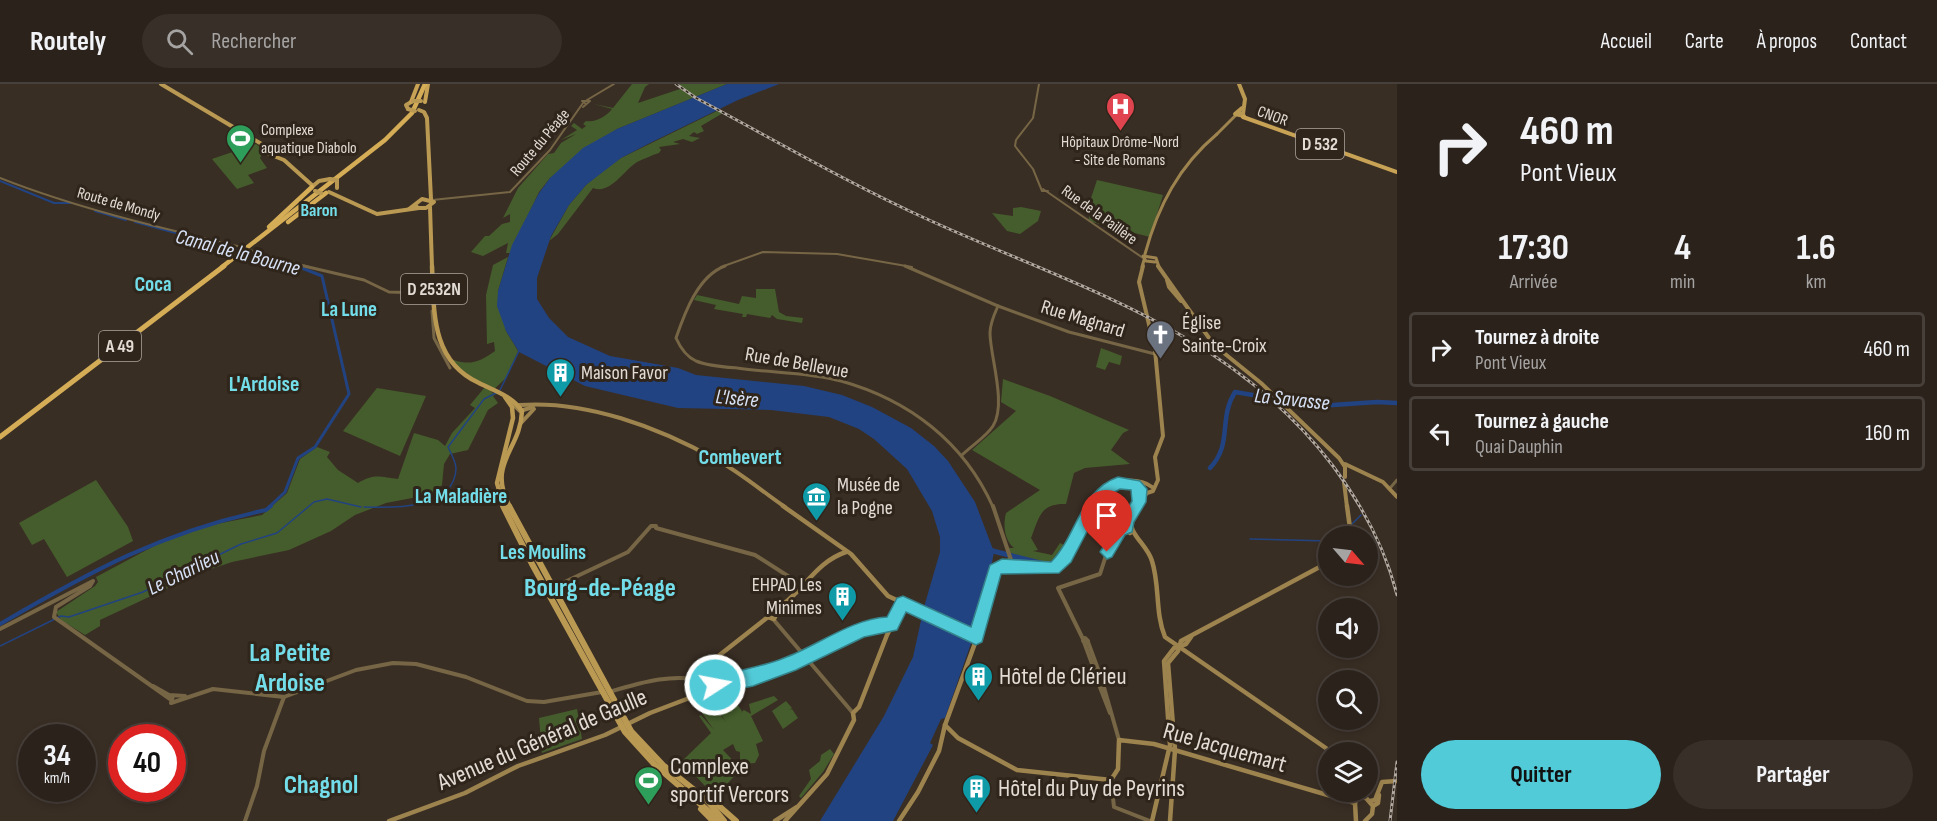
<!DOCTYPE html>
<html lang="fr">
<head>
<meta charset="utf-8">
<style>
	body { margin:0; font-family:"Sofia Sans Condensed",sans-serif; background:#372f28; color:#f1f3f6; height:100vh; display:flex; flex-direction:column; font-size:22px; white-space:nowrap }
	* { box-sizing:border-box; margin:0 }
	p { font-size:20px; color:#a6a4a3 }
	.icon { flex:none; width:33px; height:33px; fill:none; stroke:currentColor; stroke-width:2; stroke-linecap:round; stroke-linejoin:round }
	.map { position:relative; flex:1; overflow:hidden }
	.drawer { display:flex; flex-direction:column; background:#2b221b; width:540px }
	.drawer>* { flex:none }
	.top-card { background:#2b221b; color:#f1f3f6; overflow:hidden }
	.needle { width:39px; rotate:118deg }
	.controls { position:absolute; left:1318px; top:442px; display:grid; gap:12px }
	.controls a { display:grid; place-items:center; width:60px; height:60px; border-radius:50%; background:#2b221b; box-shadow:0 3px 9px #0003,0 0 0 2px #473f3a; font-size:30px }
	.speed { position:absolute; left:18px; top:640px; display:flex; gap:12px; font-size:30px; font-weight:700; text-align:center }
	.speed>* { display:grid; place-content:center; width:78px; height:78px; border-radius:50%; background:#2b221b; box-shadow:0 3px 9px #0003,0 0 0 2px #473f3a; line-height:1 }
	.speed small { font-size:15px; font-weight:400 }
	.speed .limit { border:9px solid #d22; background:#fff; color:#111 }
	.pin { position:absolute; display:grid; place-items:center; width:51px; height:51px; color:#fff; margin:-62px -26px; border-radius:50% 50% 50% 0; rotate:-45deg; box-shadow:0 0 6px #0007 }
	.pin .icon { rotate:45deg }
	.me { position:absolute; width:66px; margin:-33px; rotate:79deg; stroke-linejoin:round; filter:drop-shadow(0 0 4px #0008) }
	.turn { display:flex; align-items:center; gap:21px; height:126px; padding:0 24px; font-size:27px }
	.turn .icon { width:78px; height:78px; stroke-width:2.5 }
	.turn b { display:block; font-size:42px; line-height:51px }
	.eta { display:flex; justify-content:space-evenly; align-items:center; height:102px; text-align:center }
	.eta b { font-size:36px; font-weight:700; line-height:42px }
	.cta { display:flex; gap:12px; margin-top:auto; padding:12px 24px }
	.cta a { flex:1; height:69px; border-radius:36px; background:#52cbd8; color:#111; font-size:24px; font-weight:700; line-height:69px; text-align:center }
	.cta a+a { background:#372f28; color:#f1f3f6 }
	ul { padding:0; list-style:none }
	li { display:flex; align-items:center; gap:18px; height:75px; margin:0 12px 9px; padding:0 12px; border:3px solid #473f3a; border-radius:6px }
	li div { flex:1 }
	li b { display:block; font-size:22px }
	li em { font-style:normal }
	header { display:flex; align-items:center; gap:36px; box-sizing:border-box; height:84px; padding:0 30px; background:#2b221b; border-bottom:2px solid #473f3a }
	header strong { font-size:28px }
	nav { display:flex; gap:33px; margin-inline-start:auto; font-size:21px }
	.search { width:420px; height:54px; background:#372f28; display:flex; align-items:center; gap:15px; box-sizing:border-box; padding:0 21px; border-radius:33px; color:#a6a4a3; font-size:22px }
	main { display:flex; flex:1; min-height:0 }
	.map>svg:first-child { display:block }
	.green { fill:#455d2c }
	.water { fill:#224382 }
	.lines { fill:none; stroke-linecap:round; stroke-linejoin:round }
	.stream { stroke:#224382; stroke-width:1.5 }
	.canal-far2 { stroke:#224382; stroke-width:2 }
	.canal-far1 { stroke:#224382; stroke-width:3 }
	.canal { stroke:#224382; stroke-width:4 }
	.river-far1 { stroke:#224382; stroke-width:4.5 }
	.river { stroke:#224382; stroke-width:5 }
	.tertiary-far2 { stroke:#766645; stroke-width:2 }
	.tertiary-far1 { stroke:#766645; stroke-width:3 }
	.tertiary { stroke:#766645; stroke-width:4 }
	.secondary-far2 { stroke:#9d834e; stroke-width:3 }
	.secondary-far1 { stroke:#9d834e; stroke-width:4 }
	.secondary { stroke:#9d834e; stroke-width:4.5 }
	.primary-far2 { stroke:#ba9953; stroke-width:4 }
	.primary-far1 { stroke:#ba9953; stroke-width:4.5 }
	.primary { stroke:#ba9953; stroke-width:6 }
	.trunk { stroke:#c8a355; stroke-width:4 }
	.motorway-far1 { stroke:#d5ad57; stroke-width:4.5 }
	.motorway { stroke:#d5ad57; stroke-width:5 }
	.rail-casing { stroke:#b3aba3; stroke-width:3 }
	.rail { stroke:#2f251b; stroke-width:1.5; stroke-dasharray:3; stroke-linecap:butt }
	.tertiary-bridge { stroke:#766645; stroke-width:2 }
	.primary-bridge { stroke:#ba9953; stroke-width:4 }
	.route { fill:#52cbd8; stroke:#35848c; stroke-width:1.5 }
	.labels { text-anchor:middle; stroke-width:6; stroke-linejoin:round; paint-order:stroke }
	.far-street-label { font-size:16px; fill:#e3dcd5; stroke:#2f251b }
	.far-poi-label { font-size:16px; fill:#e3dcd5; stroke:#2f251b; text-anchor:start }
	.shield { fill:#2f251b; stroke:#ada59d; stroke-width:1.5 }
	.shield-label { font-size:18px; font-weight:bold; fill:#e3dcd5 }
	.far-quarter-label { font-size:18px; font-weight:bold; fill:#73dee9; stroke:#2f251b }
	.street-label { font-size:20px; fill:#e3dcd5; stroke:#2f251b }
	.poi-label { font-size:20px; fill:#e3dcd5; stroke:#2f251b; text-anchor:start }
	.water-label { font-size:21px; font-style:italic; fill:#d8e3f7; stroke:#2f251b }
	.neighbourhood-label { font-size:21px; font-weight:bold; fill:#73dee9; stroke:#2f251b }
	.quarter-label { font-size:22px; font-weight:bold; fill:#73dee9; stroke:#2f251b }
	.near-poi-label { font-size:24px; fill:#e3dcd5; stroke:#2f251b; text-anchor:start }
	.near-street-label { font-size:24px; fill:#e3dcd5; stroke:#2f251b }
	.district-label { font-size:26px; font-weight:bold; fill:#73dee9; stroke:#2f251b }
	.near-neighbourhood-label { font-size:26px; font-weight:bold; fill:#73dee9; stroke:#2f251b }
</style>
</head>
<body>
<header>
<strong>Routely</strong>
<div class="search"><svg class="icon" aria-label="search" viewBox="0 0 24 24"><circle cx="10" cy="10" r="6"/><path d="M15 15l6 6"/></svg>Rechercher</div>
<nav><a>Accueil</a><a>Carte</a><a>À propos</a><a>Contact</a></nav>
</header>
<main>
<div class="map">
<svg width="1397" height="737" viewBox="0 0 1397 737">
	<rect width="100%" height="100%" fill="#392e24"/>
	<!-- green -->
	<g class="green">
		<path d="M632 0H649L645 3 638 19 680 5V0H727L617 45 550 94 539 108 510 169H506L508 159 483 172 471 168 485 152H489L502 140 510 138V130L503 134 518 104 548 70 554 69 561 59 576 50 561 56 577 46 571 42 574 39 582 45 586 42 583 40 586 37C595 39 607 32 612 25L594 20 613 24Z"/>
		<path d="M717 27 723 29 701 42 704 47 697 50 694 48 689 52 700 54 692 58 683 55 673 58 680 60 659 63 661 66 659 69C652 71 644 75 637 78 624 86 610 111 593 104L558 150 549 157 569 121 586 101 603 87 621 74Z"/>
		<path d="M256 60 264 66 260 74 267 84 248 91 254 99 237 105 212 75Z"/>
		<path d="M1097 96 1163 111 1150 153 1088 137 1091 127 1087 126Z"/>
		<path d="M1021 123 1041 127 1038 137 1020 150 1007 147 992 129 1013 132V124Z"/>
		<path d="M508 173 498 207 506 247 518 267 507 293 491 308 496 310 493 312 498 319 488 326 468 366 450 370 444 380 442 401 433 410 386 419 355 431 331 447 289 466 232 478 202 488 100 536V542L85 551 61 536 56 528 95 502 98 498 96 493 156 461 201 443 262 431 287 409 300 375 317 363 330 368 327 373 338 386 358 399C374 389 381 393 398 395L414 349 438 356 445 362 452 349 475 324 470 321 485 303 452 278 454 276C471 282 481 277 495 267L494 258 487 260 486 211 493 181Z"/>
		<path d="M756 205H775L779 228 786 232 803 234 802 239 777 235 772 231 770 234 747 230 746 233H742L743 230 714 225 716 221 694 216 697 211 739 220 742 212 756 214Z"/>
		<path d="M1101 264 1122 272 1120 281 1109 278 1105 286 1096 283Z"/>
		<path d="M1003 295 1050 312 1129 346 1123 349 1111 366 1130 380 1085 384 1074 389 1066 420C1040 419 1039 434 1031 454L1038 466 1033 467 1052 471 1060 459 1068 463 1064 472 1052 483 1029 482 1007 477 1009 464H1014C1004 456 1003 441 1006 429L1040 406 972 366 1016 327 1001 318Z"/>
		<path d="M377 304 426 312 400 372 343 347Z"/>
		<path d="M96 396 128 443 133 457 67 493 44 455 32 461 19 439Z"/>
		<path d="M726 605 742 627 740 629 744 626 751 630 749 620 774 612 778 616 751 632 763 657 756 660 759 671 755 679 743 680 740 678V668L736 667 733 660 723 666 741 685 715 713 682 677 711 649 699 632 701 631 714 646 702 629 712 621 726 638 711 616Z"/>
		<path d="M786 617 792 624 789 626 792 625 798 634 783 645 772 627Z"/>
		<path d="M577 625 582 655 542 669 539 634Z"/>
		<path d="M830 665 834 670 823 688 801 714 799 712 811 695 809 686 820 677 821 671Z"/>
	</g>
	<!-- water -->
	<path class="water" d="M727 0H779L738 16 650 59 621 74 586 101 569 121 551 152 537 194V215L549 234 568 253 610 272 678 284 696 291 804 302 842 311 872 323 911 344 934 362 948 377 975 418 994 468 984 522 945 634 941 635 930 659 933 661 893 737H820L884 632 913 573 924 523 940 468V453L932 427 907 385 874 355 859 345 829 333 771 326 678 324 585 302 519 268 506 247 497 222 498 207 512 161 539 109 550 94 583 64 617 45Z"/>
	<g class="lines">
		<!-- stream -->
		<g class="stream">
			<path d="M500 306 519 267"/>
			<path d="M364 423C392 424 454 426 456 385 456 377 451 370 448 363L484 315 496 309"/>
			<path d="M1351 441 1361 431"/>
			<path d="M1340 453 1348 445"/>
			<path d="M1250 455 1329 457"/>
			<path d="M0 562 61 532 69 533 143 508 241 460 277 449 314 418 327 415 361 423"/>
		</g>
		<!-- canal-far2 -->
		<g class="canal-far2">
			<path d="M0 97 54 119H71"/>
			<path d="M95 127 126 136"/>
			<path d="M135 138 302 183"/>
		</g>
		<!-- canal-far1 -->
		<path class="canal-far1" d="M269 423 285 408 298 374 315 363 349 310 322 192 297 182"/>
		<!-- canal -->
		<path class="canal" d="M0 540C91 487 162 448 266 426L271 422"/>
		<!-- river-far1 -->
		<path class="river-far1" d="M1210 384C1233 360 1218 335 1235 308L1318 322 1377 318 1397 319"/>
		<!-- river -->
		<path class="river" d="M989 466 1048 481 1054 478 1066 462"/>
		<!-- tertiary-far2 -->
		<g class="tertiary-far2">
			<path d="M1039 0 1033 34 1016 56 1015 62 1033 85 1042 107H1048"/>
			<path d="M587 16 614 0"/>
			<path d="M583 23 590 17H582L586 20"/>
			<path d="M0 94C76 124 157 143 237 162"/>
			<path d="M1043 105 1143 174"/>
			<path d="M432 116 510 108 550 66 583 19"/>
			<path d="M253 167 309 183"/>
			<path d="M721 183 763 168 837 170 912 183"/>
		</g>
		<!-- tertiary-far1 -->
		<g class="tertiary-far1">
			<path d="M304 182 364 196 389 208 421 209 432 215"/>
			<path d="M725 182C698 192 685 228 676 254 680 263 687 273 696 277 708 282 724 283 737 284 771 289 807 288 841 297 909 316 964 358 993 423"/>
			<path d="M905 182 998 222"/>
			<path d="M998 222 1069 248 1155 270"/>
			<path d="M432 227 434 254 450 284"/>
			<path d="M962 371C971 362 986 353 993 342 1007 320 990 272 990 249 990 239 994 231 998 222"/>
			<path d="M1391 403 1397 396"/>
		</g>
		<!-- tertiary -->
		<g class="tertiary">
			<path d="M993 422 1012 479"/>
			<path d="M656 444 755 471 802 501"/>
			<path d="M552 504 628 468 651 442H656"/>
			<path d="M773 535 853 629"/>
			<path d="M0 545 93 497 90 502 56 523 54 533 170 615"/>
			<path d="M1085 554 1088 557 1087 559 1083 557Z"/>
			<path d="M1083 555 1058 504 1100 490 1108 465 1121 445 1127 444"/>
			<path d="M1084 558 1098 596"/>
			<path d="M1088 558 1102 596"/>
			<path d="M1099 600 1103 599 1099 595 1098 598 1110 629"/>
			<path d="M1103 600 1119 656"/>
			<path d="M715 601 778 585 851 550 892 541"/>
			<path d="M153 602 169 611 185 612"/>
			<path d="M609 608C639 599 678 587 708 599"/>
			<path d="M173 612 171 619 213 605 284 613 356 586 393 579 416 580 466 593 527 617 544 618 602 608"/>
			<path d="M1111 696 1114 723 1150 737"/>
			<path d="M245 737 257 702 264 667 284 613"/>
		</g>
		<!-- secondary-far2 -->
		<g class="secondary-far2">
			<path d="M1217 50 1236 31"/>
			<path d="M1145 170C1158 122 1179 82 1217 50"/>
			<path d="M1155 178 1146 177 1143 172 1156 174 1159 183"/>
			<path d="M1142 183 1144 176"/>
		</g>
		<!-- secondary-far1 -->
		<g class="secondary-far1">
			<path d="M1158 182 1214 261 1261 299 1339 374 1345 383V393"/>
			<path d="M1167 196 1169 203 1181 217"/>
			<path d="M512 319 520 327 533 323"/>
			<path d="M519 321C586 316 658 343 717 376 741 389 763 408 785 423"/>
			<path d="M521 339 534 325"/>
			<path d="M1345 380 1383 398 1397 413"/>
			<path d="M1344 398 1347 423"/>
			<path d="M1127 399 1138 402"/>
			<path d="M1140 405V416"/>
			<path d="M1093 423C1096 418 1099 411 1103 406 1114 394 1140 394 1152 403"/>
			<path d="M1136 423 1147 409 1153 407 1158 396 1155 373 1163 352 1155 266 1139 198 1143 182"/>
		</g>
		<!-- secondary -->
		<g class="secondary">
			<path d="M783 422 851 470 888 512 976 553"/>
			<path d="M1347 422 1350 444 1348 453"/>
			<path d="M1130 431C1128 451 1147 460 1152 477 1160 502 1155 529 1165 553L1333 669"/>
			<path d="M1130 449 1126 436 1137 422"/>
			<path d="M1002 482 1054 485 1066 473 1094 422"/>
			<path d="M768 533 774 535 778 526"/>
			<path d="M976 552 994 487 1010 479 1015 482"/>
			<path d="M708 604 712 577 768 533V529C800 516 812 479 846 468"/>
			<path d="M945 641 958 654 1017 686 1111 696 1118 685 1119 656 1154 660 1355 719"/>
			<path d="M1357 713 1366 714 1373 722 1372 730 1365 737"/>
			<path d="M1370 717 1375 716 1382 698 1397 697"/>
			<path d="M1373 722 1378 719 1379 711"/>
			<path d="M389 737 465 709 518 682 605 651 650 629 713 605 714 600 710 598"/>
			<path d="M775 737 797 723"/>
			<path d="M785 737 827 690 854 636 853 629 859 623 887 551 903 519"/>
			<path d="M899 737 918 708 939 667 945 641 978 551"/>
			<path d="M1152 737 1170 661 1164 577 1174 564 1186 560 1191 553"/>
			<path d="M1170 737 1175 666 1168 579 1178 567 1181 557 1329 478"/>
			<path d="M1356 737 1355 719 1359 708"/>
		</g>
		<!-- primary-far2 -->
		<g class="primary-far2">
			<path d="M161 0 270 65"/>
			<path d="M1239 0 1245 15 1243 30"/>
			<path d="M408 25 406 21 413 17"/>
			<path d="M419 26 424 28 427 34 431 115"/>
			<path d="M1238 28 1244 32 1235 30 1242 24"/>
			<path d="M263 63 266 69 284 76 313 102"/>
			<path d="M337 96V104"/>
			<path d="M313 102 319 97 330 95"/>
			<path d="M329 108 377 130 419 124"/>
			<path d="M430 123 432 183"/>
			<path d="M409 125 422 115 434 118 426 124H418L415 121"/>
		</g>
		<!-- primary-far1 -->
		<g class="primary-far1">
			<path d="M432 182C434 228 431 277 479 299 495 307 512 312 522 327 521 366 486 379 510 423"/>
			<path d="M504 423 497 399 513 334 512 323 505 313"/>
		</g>
		<!-- primary -->
		<g class="primary">
			<path d="M503 422 532 480 625 648 655 681 720 737"/>
			<path d="M509 422 631 647 663 681 707 716 724 737"/>
			<path d="M703 708 736 737"/>
			<path d="M701 725 713 737"/>
		</g>
		<!-- trunk -->
		<g class="trunk">
			<path d="M411 18 418 0"/>
			<path d="M425 18 428 0"/>
			<path d="M1243 33 1397 88"/>
		</g>
		<!-- motorway-far1 -->
		<g class="motorway-far1">
			<path d="M288 138 326 109"/>
			<path d="M269 143 312 103"/>
			<path d="M222 183 385 56 412 29 425 0"/>
		</g>
		<!-- motorway -->
		<path class="motorway" d="M0 353 224 182"/>
		<defs>
			<g id="rail">
				<path d="M676 0 696 14C773 55 849 100 929 136 1078 204 1229 245 1333 382 1362 421 1385 463 1397 511"/>
				<path d="M1390 737 1397 678"/>
			</g>
		</defs>
		<!-- rail casing -->
		<use href="#rail" class="rail-casing"/>
		<!-- rail -->
		<use href="#rail" class="rail"/>
		<!-- tertiary-bridge -->
		<path class="tertiary-bridge" d="M237 162 253 167"/>
		<!-- primary-bridge -->
		<g class="primary-bridge">
			<path d="M413 17H421"/>
			<path d="M408 25 415 27"/>
			<path d="M330 95 337 96"/>
			<path d="M315 107 321 109"/>
		</g>
	</g>
	<!-- route -->
	<path class="route" d="M1118 393 1140 397 1147 405 1146 418 1134 438 1132 448 1125 451 1112 473 1107 475 1100 468 1132 417 1131 406 1120 405 1105 413 1071 478 1059 489 1001 490 982 558 976 561 970 558 906 528 897 546 864 553 796 586 753 602 715 610 709 607 706 601 709 596C733 586 760 584 784 574 817 562 851 535 887 533L897 514 903 512 971 543 990 481 1002 475 1051 478C1077 452 1080 406 1118 393Z"/>
	<!-- icons -->
	<defs>
		<symbol id="hospital-pin" viewBox="-11 -11 22 30"><path d="M0 17L-7.5 6A9.5 9.5 0 1 1 7.5 6Z" fill="#e0444e" stroke="#2f251b"/><path d="M-5-5h3v3.5h4V-5h3V5h-3V1.5h-4V5h-3Z" fill="#fff"/></symbol>
		<symbol id="stadium-pin" viewBox="-11 -11 22 30"><path d="M0 17L-7.5 6A9.5 9.5 0 1 1 7.5 6Z" fill="#2e9e5b" stroke="#2f251b"/><path d="M0-5a6.5 5 0 1 0 0 10a6.5 5 0 1 0 0-10ZM-3.5-1.8h7v3.6h-7Z" fill="#fff"/></symbol>
		<symbol id="church-pin" viewBox="-11 -11 22 30"><path d="M0 17L-7.5 6A9.5 9.5 0 1 1 7.5 6Z" fill="#6b7280" stroke="#2f251b"/><path d="M-1.2-6h2.4v3.5h3.3v2.4h-3.3V6h-2.4V-.1h-3.3v-2.4h3.3Z" fill="#fff"/></symbol>
		<symbol id="building-pin" viewBox="-11 -11 22 30"><path d="M0 17L-7.5 6A9.5 9.5 0 1 1 7.5 6Z" fill="#0f9aa8" stroke="#2f251b"/><path d="M-4-6H4V6H1V3H-1V6H-4ZM-2.5-4.3h1.7v1.8h-1.7ZM.8-4.3h1.7v1.8H.8ZM-2.5-1h1.7V.8h-1.7ZM.8-1h1.7V.8H.8Z" fill="#fff"/></symbol>
		<symbol id="museum-pin" viewBox="-11 -11 22 30"><path d="M0 17L-7.5 6A9.5 9.5 0 1 1 7.5 6Z" fill="#0f9aa8" stroke="#2f251b"/><path d="M0-6L6-3V-2H-6V-3ZM-5-1h2V3h-2ZM-1-1h2V3h-2ZM3-1h2V3H3ZM-6 4H6V6H-6Z" fill="#fff"/></symbol>
	</defs>
	<g fill-rule="evenodd">
		<use href="#hospital-pin" x="1104" y="6" width="33" height="45"/>
		<use href="#stadium-pin" x="224" y="38" width="33" height="45"/>
		<use href="#church-pin" x="1144" y="234" width="33" height="45"/>
		<use href="#building-pin" x="544" y="272" width="33" height="45"/>
		<use href="#museum-pin" x="800" y="396" width="33" height="45"/>
		<use href="#building-pin" x="826" y="496" width="33" height="45"/>
		<use href="#building-pin" x="962" y="576" width="33" height="45"/>
		<use href="#stadium-pin" x="632" y="680" width="33" height="45"/>
		<use href="#building-pin" x="960" y="688" width="33" height="45"/>
	</g>
	<g class="labels">
		<!-- far-street labels -->
		<g class="far-street-label">
			<text transform="translate(1273 31) rotate(20)" y="6">CNOR</text>
			<text transform="translate(539 58) rotate(-50)" y="6">Route du Péage</text>
			<text transform="translate(119 119) rotate(16)" y="6">Route de Mondy</text>
			<text transform="translate(1100 130) rotate(36)" y="6">Rue de la Paillère</text>
		</g>
		<!-- far-poi labels -->
		<g class="far-poi-label">
			<text x="261" y="51">Complexe<tspan x="261" dy="18">aquatique Diabolo</tspan></text>
			<text x="1120" y="63" text-anchor="middle">Hôpitaux Drôme-Nord<tspan x="1120" dy="18">- Site de Romans</tspan></text>
		</g>
		<!-- shield labels -->
		<g class="shield">
			<rect x="1296" y="45" width="48" height="30" rx="4.5"/>
			<rect x="401" y="190" width="66" height="30" rx="4.5"/>
			<rect x="99" y="247" width="42" height="30" rx="4.5"/>
		</g>
		<g class="shield-label">
			<text x="1320" y="66">D 532</text>
			<text x="434" y="211">D 2532N</text>
			<text x="120" y="268">A 49</text>
		</g>
		<!-- far-quarter labels -->
		<g class="far-quarter-label">
			<text x="319" y="132">Baron</text>
		</g>
		<!-- street labels -->
		<g class="street-label">
			<text transform="translate(1083 234) rotate(17)" y="7">Rue Magnard</text>
			<text transform="translate(797 278) rotate(10)" y="7">Rue de Bellevue</text>
		</g>
		<!-- poi labels -->
		<g class="poi-label">
			<text x="1182" y="245">Église<tspan x="1182" dy="23">Sainte-Croix</tspan></text>
			<text x="581" y="295">Maison Favor</text>
			<text x="837" y="407">Musée de<tspan x="837" dy="23">la Pogne</tspan></text>
			<text x="822" y="507" text-anchor="end">EHPAD Les<tspan x="822" dy="23">Minimes</tspan></text>
		</g>
		<!-- water labels -->
		<g class="water-label">
			<text transform="translate(238 168) rotate(15)" y="7">Canal de la Bourne</text>
			<text transform="translate(737 314) rotate(5)" y="7">L'Isère</text>
			<text transform="translate(1292 315) rotate(6)" y="7">La Savasse</text>
			<text transform="translate(183 488) rotate(-26)" y="7">Le Charlieu</text>
		</g>
		<!-- neighbourhood labels -->
		<g class="neighbourhood-label">
			<text x="153" y="207">Coca</text>
			<text x="349" y="232">La Lune</text>
			<text x="740" y="380">Combevert</text>
			<text x="461" y="419">La Maladière</text>
			<text x="543" y="475">Les Moulins</text>
		</g>
		<!-- quarter labels -->
		<g class="quarter-label">
			<text x="264" y="307">L'Ardoise</text>
		</g>
		<!-- near-poi labels -->
		<g class="near-poi-label">
			<text x="999" y="600">Hôtel de Clérieu</text>
			<text x="670" y="690">Complexe<tspan x="670" dy="28">sportif Vercors</tspan></text>
			<text x="998" y="712">Hôtel du Puy de Peyrins</text>
		</g>
		<!-- near-street labels -->
		<g class="near-street-label">
			<text transform="translate(542 655) rotate(-23)" y="8">Avenue du Général de Gaulle</text>
			<text transform="translate(1225 663) rotate(16)" y="8">Rue Jacquemart</text>
		</g>
		<!-- district labels -->
		<g class="district-label">
			<text x="600" y="512">Bourg-de-Péage</text>
		</g>
		<!-- near-neighbourhood labels -->
		<g class="near-neighbourhood-label">
			<text x="290" y="577">La Petite<tspan x="290" dy="30">Ardoise</tspan></text>
			<text x="321" y="709">Chagnol</text>
		</g>
	</g>
</svg>
<div class="controls">
<a><svg class="needle" viewBox="-14 -14 28 28"><path d="M0-13l5 13h-10z" fill="#e53935"/><path d="M0 13l5-13h-10z" fill="#a6a4a3"/></svg></a>
<a><svg class="icon" aria-label="sound" viewBox="0 0 24 24"><path d="M4 9h4l5-4v14l-5-4H4zM17 9q2 3 0 6"/></svg></a>
<a><svg class="icon" aria-label="search" viewBox="0 0 24 24"><circle cx="10" cy="10" r="6"/><path d="M15 15l6 6"/></svg></a>
<a><svg class="icon" aria-label="layers" viewBox="0 0 24 24"><path d="M12 4l9 5-9 5-9-5zM3 14l9 5 9-5"/></svg></a>
</div>
<div class="speed"><div>34<small>km/h</small></div><div class="limit">40</div></div>
<div class="pin" style="left:1107px;top:468px;background:#d93025"><svg class="icon" aria-label="arrive" viewBox="0 0 24 24"><path d="M6 21V4h12l-3 4 3 4H6"/></svg></div>
<svg class="me" style="left:715px;top:601px" viewBox="-20 -20 40 40"><circle r="17" fill="#52cbd8" stroke="#fff" stroke-width="3"/><path d="M0-11L8 9 0 5-8 9z" fill="#fff"/></svg>
</div>
<section class="drawer">
<div class="top-card">
<div class="turn"><svg class="icon" aria-label="right" viewBox="0 0 24 24"><path d="M7 20v-9h11M14 6l5 5-5 5"/></svg><div><b>460 m</b>Pont Vieux</div></div>
</div>
<div class="eta">
<div><b>17:30</b><p>Arrivée</p></div>
<div><b>4</b><p>min</p></div>
<div><b>1.6</b><p>km</p></div>
</div>
<ul>
<li><svg class="icon" aria-label="right" viewBox="0 0 24 24"><path d="M7 20v-9h11M14 6l5 5-5 5"/></svg><div><b>Tournez à droite</b><p>Pont Vieux</p></div><em>460 m</em></li>
<li><svg class="icon" aria-label="left" viewBox="0 0 24 24"><path d="M17 20v-9H6M10 6l-5 5 5 5"/></svg><div><b>Tournez à gauche</b><p>Quai Dauphin</p></div><em>160 m</em></li>
</ul>
<div class="cta"><a>Quitter</a><a>Partager</a></div>
</section>
</main>
</body>
</html>
